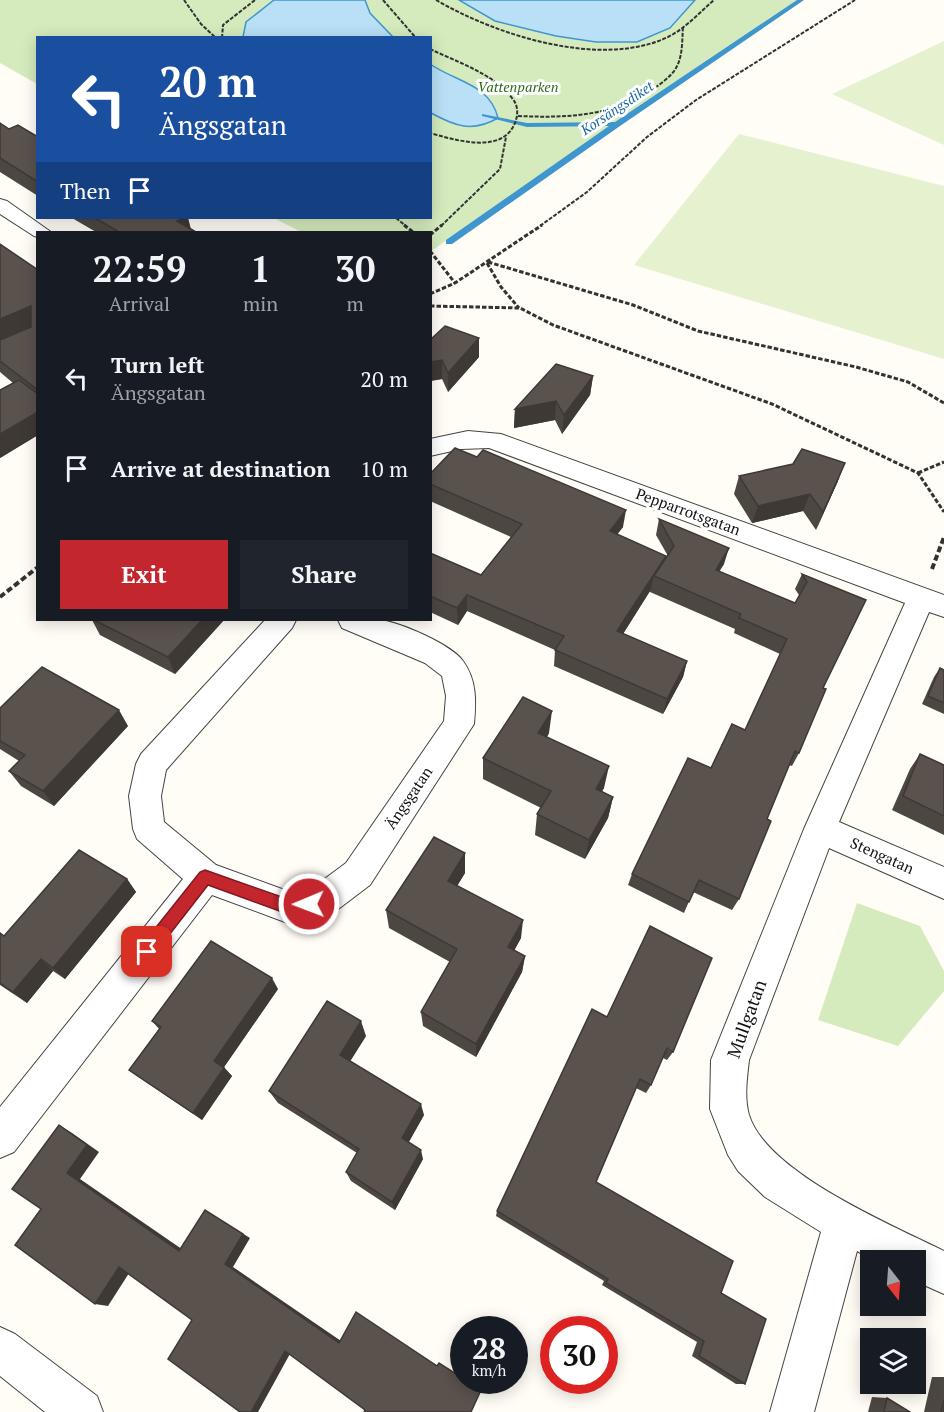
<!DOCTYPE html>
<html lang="en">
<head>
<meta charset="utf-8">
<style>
	body { margin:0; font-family:"PT Serif",serif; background:#20242c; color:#f1f3f6; height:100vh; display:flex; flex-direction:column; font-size:22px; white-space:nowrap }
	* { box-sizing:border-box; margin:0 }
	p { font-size:20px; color:#9ea1a6 }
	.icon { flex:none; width:33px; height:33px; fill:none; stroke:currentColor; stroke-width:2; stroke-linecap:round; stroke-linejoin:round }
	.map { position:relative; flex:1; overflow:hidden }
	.panel { position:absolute; left:36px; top:231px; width:396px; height:390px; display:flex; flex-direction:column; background:#171b24; border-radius:0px; box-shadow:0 3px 15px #0003 }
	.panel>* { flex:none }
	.banner { position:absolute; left:36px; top:36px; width:396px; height:183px; border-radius:0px; box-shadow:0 3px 15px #0003; background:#1a4fa0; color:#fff; overflow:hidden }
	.needle { width:39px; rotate:163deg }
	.controls { position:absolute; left:860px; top:1250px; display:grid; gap:12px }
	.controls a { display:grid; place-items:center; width:66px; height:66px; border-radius:0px; background:#171b24; box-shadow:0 3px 15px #0003; font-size:30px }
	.speed { position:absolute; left:450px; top:1316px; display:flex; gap:12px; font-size:30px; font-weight:700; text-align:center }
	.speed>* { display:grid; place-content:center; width:78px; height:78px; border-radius:50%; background:#171b24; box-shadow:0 3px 15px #0003; line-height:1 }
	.speed small { font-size:15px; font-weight:400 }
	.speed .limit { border:9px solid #d22; background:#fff; color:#111 }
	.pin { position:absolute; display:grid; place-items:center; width:51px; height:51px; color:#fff; margin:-26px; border-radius:12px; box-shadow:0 3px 9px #0006 }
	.me { position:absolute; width:66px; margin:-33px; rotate:269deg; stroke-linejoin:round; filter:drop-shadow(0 0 4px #0008) }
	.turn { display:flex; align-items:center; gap:21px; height:126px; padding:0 24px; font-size:27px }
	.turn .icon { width:78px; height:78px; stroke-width:2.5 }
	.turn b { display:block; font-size:42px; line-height:51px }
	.then { display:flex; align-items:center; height:57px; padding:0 24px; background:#0003; gap:12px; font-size:22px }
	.eta { display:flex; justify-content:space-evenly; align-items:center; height:102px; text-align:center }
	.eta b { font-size:36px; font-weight:700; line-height:42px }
	.action { display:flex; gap:12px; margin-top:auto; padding:12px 24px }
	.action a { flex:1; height:69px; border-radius:0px; background:#c4262e; color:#fff; font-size:24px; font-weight:700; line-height:69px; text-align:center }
	.action a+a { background:#20242c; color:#f1f3f6 }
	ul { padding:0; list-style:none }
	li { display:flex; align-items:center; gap:18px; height:90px; padding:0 24px }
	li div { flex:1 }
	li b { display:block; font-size:22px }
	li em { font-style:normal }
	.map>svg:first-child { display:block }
	.green { fill:#d5ebbd }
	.pitch { fill:#e6f2cf }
	.water { fill:#b9e0f7; stroke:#3f96cf; stroke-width:1.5 }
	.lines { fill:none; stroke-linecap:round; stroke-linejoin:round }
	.stream { fill:#3f96cf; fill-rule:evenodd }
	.minor-casing { stroke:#444; stroke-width:2 }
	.path-far2 { stroke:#333; stroke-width:2; stroke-dasharray:4 1.5; stroke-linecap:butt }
	.path-far1 { stroke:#333; stroke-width:3; stroke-dasharray:4.5 2; stroke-linecap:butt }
	.path { stroke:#333; stroke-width:4; stroke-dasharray:6 3; stroke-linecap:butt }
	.minor { fill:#fff; fill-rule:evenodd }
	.wall { fill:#4d4742 }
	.shaded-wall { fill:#3f3936 }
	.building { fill:#5a524d; stroke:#3f3936; stroke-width:1.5 }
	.route { fill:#c4262e; stroke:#7f191e; stroke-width:1.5 }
	.labels { text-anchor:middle; stroke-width:6; stroke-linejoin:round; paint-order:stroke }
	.far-park-label { font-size:14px; font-style:italic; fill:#2f6b1f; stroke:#fff }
	.far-water-label { font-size:14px; font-style:italic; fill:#1768a6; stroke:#fff }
	.street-label { font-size:15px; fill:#111; stroke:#fff }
	.near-street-label { font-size:18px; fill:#111; stroke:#fff }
</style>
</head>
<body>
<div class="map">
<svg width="944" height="1412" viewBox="0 0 944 1412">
	<rect width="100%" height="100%" fill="#fffdf5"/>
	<!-- green -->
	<g class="green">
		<path d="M0 0H804L431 251 430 232H301L274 218H430V38H38L37 84 0 63Z"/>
		<path d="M857 903 920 926 944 971V991L898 1046 818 1020Z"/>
	</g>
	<!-- pitch -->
	<g class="pitch">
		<path d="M944 41V145L832 94Z"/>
		<path d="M739 134 944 186V359L634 265Z"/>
	</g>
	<!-- water -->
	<g class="water">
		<path d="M274 0H365L370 13 393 37H243L246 22Z"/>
		<path d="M459 0H695L670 28 637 42H596L556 36 495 21Z"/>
		<path d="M430 64C456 82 490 84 498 118 472 133 455 126 431 113Z"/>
	</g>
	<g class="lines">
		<!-- stream -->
		<path class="stream" d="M797 0H804L620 126 452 244H446V240L609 126 527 127 482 116V114L527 123 615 122Z"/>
		<defs>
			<g id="minor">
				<path d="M0 199 7 201 51 232H38V237L34 236 0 214Z"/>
				<path d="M468 431 501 434 944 595V617L929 612 839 822 944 867V899L829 848 749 1060C747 1078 744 1097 749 1115 767 1173 892 1225 944 1251V1294L915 1281V1260H874L857 1251 814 1412H770L821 1232 765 1197 738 1171 728 1155 710 1109 711 1060 804 829 905 603 489 448 461 449 430 456V439Z"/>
				<path d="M265 620H296L292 628 166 770 161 796 164 822 216 865 293 893 315 886 346 863 444 721 446 696 442 676 425 663 342 628 338 620C352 620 367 618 380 620 400 622 452 645 463 661 477 680 476 702 474 724L370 885 337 910 293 925 212 895 14 1152 0 1158V1107L183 879 137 839 133 829 129 796 136 764 141 754Z"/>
				<path d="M0 1327 15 1334 97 1396 103 1412H45L0 1376Z"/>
			</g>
		</defs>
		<!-- minor casing -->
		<use href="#minor" class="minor-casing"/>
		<!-- path-far2 -->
		<g class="path-far2">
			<path d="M184 0 201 24 216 38"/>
			<path d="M383 0 416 38"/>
			<path d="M436 0C496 35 600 69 668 37 686 28 699 13 714 0"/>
			<path d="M222 38 223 25 255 0"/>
			<path d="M430 49C457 62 494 74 512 98 518 105 518 113 516 120 505 156 455 140 430 133"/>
			<path d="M518 116C566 118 610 117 652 90 660 84 671 77 676 68 683 56 682 40 683 27"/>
			<path d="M396 218 406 226"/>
			<path d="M441 226 500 169 506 137"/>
			<path d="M540 226 587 192 647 137 696 100 855 0"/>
		</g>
		<!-- path-far1 -->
		<g class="path-far1">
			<path d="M404 225 413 232"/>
			<path d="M430 235 442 225"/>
			<path d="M430 251 455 283"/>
			<path d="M488 262 633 305 698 331 856 367 908 382 944 403"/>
			<path d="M487 263 501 287 519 308"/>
			<path d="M430 294 455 283 542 225"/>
			<path d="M430 306 520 308 553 325 772 404 918 473 944 512"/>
			<path d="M918 473 944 462"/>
		</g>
		<!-- path -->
		<g class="path">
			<path d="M932 569 944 537"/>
			<path d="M0 597 38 567"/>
		</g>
		<!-- minor -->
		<use href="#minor" class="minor"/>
	</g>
	<!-- wall -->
	<g class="wall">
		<path d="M0 123 9 129 38 137V196L0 172Z"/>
		<path d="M72 218H188L191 229 196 232H96Z"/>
		<path d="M0 244 38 270V435L0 458 13 383 0 372Z"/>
		<path d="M430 340 479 357 448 392 442 379 430 381Z"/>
		<path d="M593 376 590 395 562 434 555 420 514 428 515 409Z"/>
		<path d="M430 474 623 527 617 534 666 559 668 556 656 535 659 519 724 564 719 571 795 603 799 595 795 589 802 574 866 600 823 688 799 753 792 766 789 765 767 819 739 899 732 910 693 892 684 913 628 885 632 874 711 768 745 730 780 654 734 633 735 629 650 592V591L623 634 687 661 683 677 663 714 554 666 555 650 467 611 458 625 430 612V553L481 575 511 537 430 501Z"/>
		<path d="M739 476 838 481 816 530 803 511 752 523 734 494Z"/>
		<path d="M92 620H224L175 674 100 635Z"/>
		<path d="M940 668 944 670V714L922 704 934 677Z"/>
		<path d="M0 708 128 726 54 806 21 786 9 771 19 761 0 749Z"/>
		<path d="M549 733 547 737 604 788 602 791 613 797 608 818 585 859 535 835 537 814 541 808 483 779V758Z"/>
		<path d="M920 754 944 765V835L892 810 910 769Z"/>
		<path d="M465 853V873L457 886 521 938 514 950 525 956 522 972 476 1057 423 1026 421 1012 450 962 389 928 386 910Z"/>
		<path d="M127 879 136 892 65 979 53 971 27 1003 0 985V933L4 936Z"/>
		<path d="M278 989 224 1067 232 1076 202 1120 140 1078 129 1070 159 1029 152 1021Z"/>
		<path d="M592 1009 673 1052 667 1060 663 1058 651 1085 646 1093 636 1088 596 1182 721 1293 745 1384H736L692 1356 697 1342 602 1285 604 1281 496 1216 497 1211Z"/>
		<path d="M366 1036 350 1061 424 1115 409 1142 423 1159 395 1210 351 1181 346 1172 357 1153 278 1103 269 1091Z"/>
		<path d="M932 1377H944V1412H924Z"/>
		<path d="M872 1397 887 1398 910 1412H868Z"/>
	</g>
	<!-- shaded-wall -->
	<g class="shaded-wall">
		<path d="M184 218H188L191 232 177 221Z"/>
		<path d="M31 306 38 325 0 342V319Z"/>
		<path d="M479 338V357L448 392V373Z"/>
		<path d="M442 360V379L430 381V362Z"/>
		<path d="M593 376 590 395 562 434 564 415Z"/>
		<path d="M556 401 555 420 514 428 515 409Z"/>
		<path d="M38 412V435L0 458V434Z"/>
		<path d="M845 463 838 481 816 530 823 512Z"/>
		<path d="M810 494 803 511 752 523 758 506Z"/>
		<path d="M626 510 623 527 607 548 610 531Z"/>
		<path d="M729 548 724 564 711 585 716 570Z"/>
		<path d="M666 556 662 573 654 576 650 591 614 648 617 631Z"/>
		<path d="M467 595V611L458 625 457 608Z"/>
		<path d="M202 620H224L175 674 168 657Z"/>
		<path d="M687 661 683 677 663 714 667 699Z"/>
		<path d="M119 710 128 726 54 806 43 791Z"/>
		<path d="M552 711 549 733 536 756 538 733Z"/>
		<path d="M609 766 604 788 591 810 596 789Z"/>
		<path d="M613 797 608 818 585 859 589 840Z"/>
		<path d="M465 853V873L449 899 448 881Z"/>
		<path d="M127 879 136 892 65 979 53 968Z"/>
		<path d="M523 920 521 938 507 964 508 947Z"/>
		<path d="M525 956 522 972 476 1057V1044Z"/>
		<path d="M41 959 53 971 27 1003 13 992Z"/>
		<path d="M272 978 278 989 222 1070 214 1061Z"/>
		<path d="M361 1021 366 1036 346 1068 340 1055Z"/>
		<path d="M224 1068 232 1076 202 1120 193 1113Z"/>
		<path d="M421 1104 424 1115 405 1148 402 1138Z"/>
		<path d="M59 1125 72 1133 99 1152 80 1179 189 1254 179 1251 67 1173Z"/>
		<path d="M421 1150 423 1159 395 1210 392 1202Z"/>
		<path d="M205 1210 250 1238 233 1267 344 1343H339L225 1264Z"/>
		<path d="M119 1267 131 1270 108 1306 95 1304Z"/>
		<path d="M356 1312 359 1314 438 1366H437Z"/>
		<path d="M285 1351 291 1352 258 1412H251Z"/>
	</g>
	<!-- building -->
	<g class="building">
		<path d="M0 123 9 129 18 125 38 137V182L0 158Z"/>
		<path d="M95 218H184L177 221 196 232H119Z"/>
		<path d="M0 244 38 270V390L0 361V340L31 327V306L0 319Z"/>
		<path d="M445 326 479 338 448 373 442 360 430 362V340Z"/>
		<path d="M556 364 593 376 564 415 556 401 515 409Z"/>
		<path d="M19 380 38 394V412L0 434V390Z"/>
		<path d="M455 448 477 457 483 450 626 510 610 531 666 556 617 631 687 661 667 699 555 650 564 636 467 595 457 608 430 596V553L481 575 522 524 430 484V474Z"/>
		<path d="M802 449 845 463 823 512 810 494 758 506 739 476 793 464Z"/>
		<path d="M659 519 729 548 716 570 795 603 807 582 802 574 866 600 823 688 826 689 799 753 795 751 767 819 771 821 739 899 699 880 689 902 632 874 688 758 711 768 732 724 745 730 787 639 739 618 741 614 654 576 674 546Z"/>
		<path d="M94 620H202L168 657Z"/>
		<path d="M42 667 119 710 43 791 9 771 25 755 0 741V708Z"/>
		<path d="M940 668 944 670V703L928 696Z"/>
		<path d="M523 697 552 711 538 733 609 766 596 789 613 797 589 840 537 814 551 791 483 758Z"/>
		<path d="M920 754 944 765V816L903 796Z"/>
		<path d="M434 837 465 853 448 881 523 920 508 947 525 956 476 1044 421 1012 457 949 386 910Z"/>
		<path d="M79 850 127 879 53 968 41 959 13 992 0 983V933L4 936Z"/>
		<path d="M650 926 712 958 673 1052 667 1048 651 1085 640 1079 596 1182 733 1261 721 1293 766 1319 745 1384 699 1356 704 1341 606 1283 608 1279 497 1211 592 1009 607 1017Z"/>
		<path d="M211 941 272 978 214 1061 224 1068 193 1113 129 1070 161 1027 152 1021Z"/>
		<path d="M327 1001 361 1021 340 1055 421 1104 402 1138 421 1150 392 1202 346 1172 359 1149 269 1091Z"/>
		<path d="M59 1125 87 1145 67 1173 179 1251 205 1210 243 1234 225 1264 339 1343 356 1312 437 1366 439 1363 464 1379V1380H465L481 1390 471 1412H364L365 1410 285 1351 251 1412H240L168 1359 192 1320 119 1267 95 1304 15 1245 41 1209 12 1189Z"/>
		<path d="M887 1398 910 1412H884Z"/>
		<path d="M944 1400V1412H941Z"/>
	</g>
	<!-- route -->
	<path class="route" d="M205 870 293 901 309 896 315 899 317 904 315 909 293 916 208 885 152 957 147 960 141 957 139 952 141 946 200 872Z"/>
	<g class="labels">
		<!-- far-park labels -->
		<g class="far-park-label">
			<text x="518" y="92">Vattenparken</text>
		</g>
		<!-- far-water labels -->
		<g class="far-water-label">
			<text transform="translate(617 108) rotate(-34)" y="5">Korsängsdiket</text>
		</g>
		<!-- street labels -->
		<g class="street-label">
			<text transform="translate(688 512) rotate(20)" y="5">Pepparrotsgatan</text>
			<text transform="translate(409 798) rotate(-56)" y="5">Ängsgatan</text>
			<text transform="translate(882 856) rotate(24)" y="5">Stengatan</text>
		</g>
		<!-- near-street labels -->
		<g class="near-street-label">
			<text transform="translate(747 1019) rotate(-70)" y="6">Mullgatan</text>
		</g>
	</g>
</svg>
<div class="controls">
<a><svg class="needle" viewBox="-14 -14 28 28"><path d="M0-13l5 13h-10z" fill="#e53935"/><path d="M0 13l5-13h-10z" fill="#9ea1a6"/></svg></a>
<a><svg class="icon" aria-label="layers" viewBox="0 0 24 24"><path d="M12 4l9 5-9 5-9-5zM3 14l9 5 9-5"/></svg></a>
</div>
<div class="speed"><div>28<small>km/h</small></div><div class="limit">30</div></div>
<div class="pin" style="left:147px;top:952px;background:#d93025"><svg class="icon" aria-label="arrive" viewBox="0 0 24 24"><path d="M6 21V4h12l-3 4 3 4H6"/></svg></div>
<svg class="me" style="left:309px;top:904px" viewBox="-20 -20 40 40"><circle r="17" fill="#c4262e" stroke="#fff" stroke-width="3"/><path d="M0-11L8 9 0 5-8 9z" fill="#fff"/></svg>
<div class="banner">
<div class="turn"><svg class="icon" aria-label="left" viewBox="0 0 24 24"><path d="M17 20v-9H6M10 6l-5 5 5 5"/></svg><div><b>20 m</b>Ängsgatan</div></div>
<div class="then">Then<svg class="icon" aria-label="arrive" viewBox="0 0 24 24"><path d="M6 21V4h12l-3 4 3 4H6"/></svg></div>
</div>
<section class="panel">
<div class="eta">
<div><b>22:59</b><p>Arrival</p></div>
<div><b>1</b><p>min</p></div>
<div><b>30</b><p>m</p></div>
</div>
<ul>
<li><svg class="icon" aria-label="left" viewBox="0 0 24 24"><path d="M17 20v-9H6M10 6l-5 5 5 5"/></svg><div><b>Turn left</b><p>Ängsgatan</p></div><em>20 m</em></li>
<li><svg class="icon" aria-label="arrive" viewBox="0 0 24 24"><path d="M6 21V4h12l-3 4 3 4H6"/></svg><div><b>Arrive at destination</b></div><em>10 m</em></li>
</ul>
<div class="action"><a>Exit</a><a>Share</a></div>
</section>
</div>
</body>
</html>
